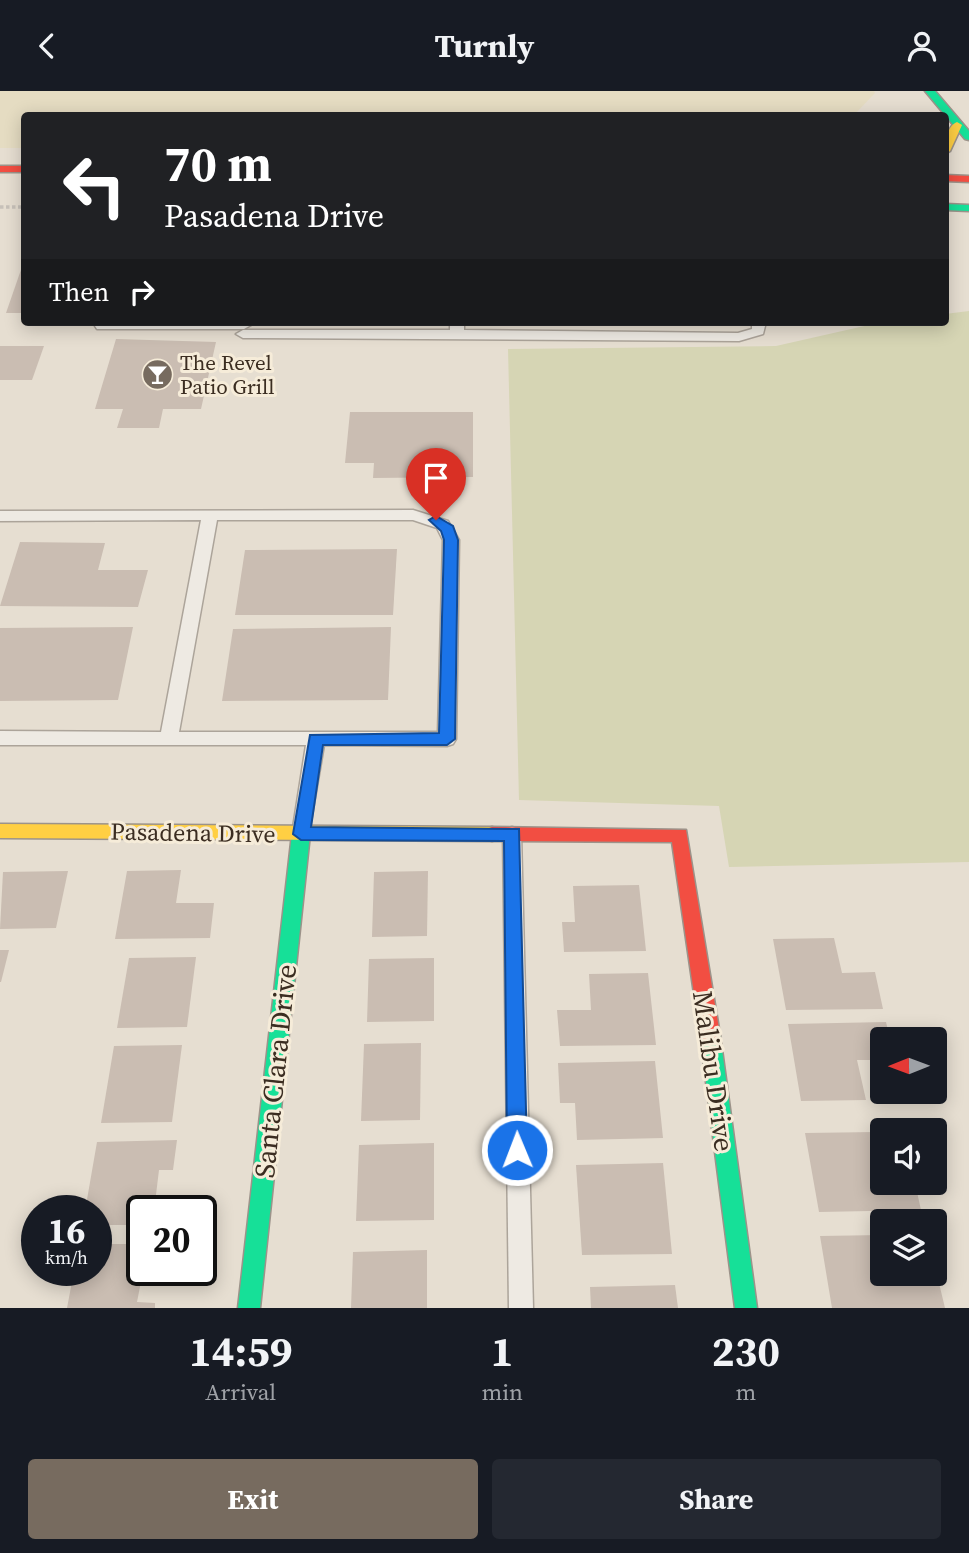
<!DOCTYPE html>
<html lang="en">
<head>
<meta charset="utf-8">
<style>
	body { margin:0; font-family:"Source Serif 4",serif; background:#242831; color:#f1f3f6; height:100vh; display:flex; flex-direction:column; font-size:26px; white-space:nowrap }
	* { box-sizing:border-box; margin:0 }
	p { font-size:23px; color:#9ea1a6 }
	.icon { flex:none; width:38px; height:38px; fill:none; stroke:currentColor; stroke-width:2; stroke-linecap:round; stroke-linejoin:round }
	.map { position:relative; height:1217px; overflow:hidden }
	.side { display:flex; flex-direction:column; background:#171b24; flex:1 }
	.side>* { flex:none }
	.hud { position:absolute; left:21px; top:21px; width:928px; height:214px; border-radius:7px; box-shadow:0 4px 18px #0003; background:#202124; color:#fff; overflow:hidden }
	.needle { width:46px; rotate:269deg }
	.controls { position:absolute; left:870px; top:936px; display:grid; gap:14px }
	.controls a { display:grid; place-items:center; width:77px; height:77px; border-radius:7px; background:#171b24; box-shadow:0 4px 18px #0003; font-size:35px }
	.speed { position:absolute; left:21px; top:1104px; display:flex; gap:14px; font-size:35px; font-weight:700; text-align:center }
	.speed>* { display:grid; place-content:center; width:91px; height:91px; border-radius:50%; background:#171b24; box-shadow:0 4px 18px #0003; line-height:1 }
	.speed small { font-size:18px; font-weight:400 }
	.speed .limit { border:4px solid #111; border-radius:10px; background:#fff; color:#111 }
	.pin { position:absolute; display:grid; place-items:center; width:60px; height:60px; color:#fff; margin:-72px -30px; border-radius:50% 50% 50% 0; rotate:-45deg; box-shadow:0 0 7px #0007 }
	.pin .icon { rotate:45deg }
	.me { position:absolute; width:77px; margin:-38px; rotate:359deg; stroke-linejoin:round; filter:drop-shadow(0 0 5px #0008) }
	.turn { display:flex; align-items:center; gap:24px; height:147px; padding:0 28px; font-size:32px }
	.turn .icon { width:91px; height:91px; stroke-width:2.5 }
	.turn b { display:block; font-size:49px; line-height:60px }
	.then { display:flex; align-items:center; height:66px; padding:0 28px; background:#0003; gap:14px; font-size:26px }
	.eta { display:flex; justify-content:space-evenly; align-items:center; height:119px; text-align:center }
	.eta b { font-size:42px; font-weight:700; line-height:49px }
	.primary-button { display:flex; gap:14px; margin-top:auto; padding:14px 28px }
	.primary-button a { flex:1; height:80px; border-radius:7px; background:#776b5f; color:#fff; font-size:28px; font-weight:700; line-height:80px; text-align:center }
	.primary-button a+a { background:#242831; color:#f1f3f6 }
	header { display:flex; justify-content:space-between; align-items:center; height:91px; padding:0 28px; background:#171b24; font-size:32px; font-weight:700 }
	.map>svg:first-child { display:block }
	.farmland { fill:#e5dcc2 }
	.green { fill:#d6d5b4 }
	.building { fill:#cabdb2 }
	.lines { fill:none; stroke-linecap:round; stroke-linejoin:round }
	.lane-casing { stroke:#aca49a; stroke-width:3 }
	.fast-casing { stroke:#9c938a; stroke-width:3 }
	.slow-casing { stroke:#9c938a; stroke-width:3 }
	.jam-casing { stroke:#9c938a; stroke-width:3 }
	.path { stroke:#c7c1b9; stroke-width:3.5; stroke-dasharray:3.5 2.5; stroke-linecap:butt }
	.lane { fill:#eeeae3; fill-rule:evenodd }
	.fast { fill:#16e098; fill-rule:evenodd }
	.slow { fill:#ffcf43; fill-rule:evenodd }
	.jam { fill:#f24e42; fill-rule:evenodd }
	.route { fill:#1a73e8; stroke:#114b97; stroke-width:2 }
	.labels { text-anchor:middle; stroke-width:6; stroke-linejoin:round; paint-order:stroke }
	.far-poi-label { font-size:21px; fill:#3b2d21; stroke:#f6ecd9; text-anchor:start }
	.street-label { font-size:24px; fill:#3b2d21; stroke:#f6ecd9 }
	.near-street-label { font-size:28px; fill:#3b2d21; stroke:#f6ecd9 }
</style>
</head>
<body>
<header><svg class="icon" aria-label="back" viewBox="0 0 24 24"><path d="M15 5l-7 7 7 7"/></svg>Turnly<svg class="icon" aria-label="person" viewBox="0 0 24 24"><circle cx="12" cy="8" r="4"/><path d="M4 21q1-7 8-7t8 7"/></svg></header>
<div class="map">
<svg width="969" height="1217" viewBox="0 0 969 1217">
	<rect width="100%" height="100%" fill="#e6ded1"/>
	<!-- farmland -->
	<path class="farmland" d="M0 0H874L875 2 854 24H24V57H0Z"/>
	<!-- green -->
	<path class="green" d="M969 220V771L729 776 719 715 519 709 508 258 776 255 882 231H945V223Z"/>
	<!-- building -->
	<g class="building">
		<path d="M24 170V222H6Z"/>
		<path d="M116 248 216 251 201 318H163L159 337H117L123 318H95Z"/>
		<path d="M0 255H44L32 289H0Z"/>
		<path d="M350 321H473V386L373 387 374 372H345Z"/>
		<path d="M20 451 105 452 98 479H148L138 516 0 515Z"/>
		<path d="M397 458 393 524H235L245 459Z"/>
		<path d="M133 536 118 609 0 610V537Z"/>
		<path d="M391 536 388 609 222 610 233 538Z"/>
		<path d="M181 779 176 812H214L210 847 115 848 127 780Z"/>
		<path d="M68 780 56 837 0 838 3 781Z"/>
		<path d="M428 780 427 845 372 846 374 781Z"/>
		<path d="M639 794 646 860 564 861 562 831H575L573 795Z"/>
		<path d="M834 847 842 882 875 881 883 918 786 919 773 848Z"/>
		<path d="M0 859H9L1 891H0Z"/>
		<path d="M196 866 187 936 117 937 129 867Z"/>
		<path d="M434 867V930L367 931 369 868Z"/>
		<path d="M648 882 656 954 560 955 557 919H591L589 883Z"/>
		<path d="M886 931 890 948H882V969H857L866 1009 801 1010 788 933Z"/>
		<path d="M421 952 420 1029 361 1030 364 953Z"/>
		<path d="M182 954 172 1031 101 1032 114 955Z"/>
		<path d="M655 970 663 1047 577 1049 575 1012H560L558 972Z"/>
		<path d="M875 1041 882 1073V1092H915L921 1119 819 1121 805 1042Z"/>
		<path d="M177 1049 173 1079H159L154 1120H142V1134H96V1120H85L97 1051Z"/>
		<path d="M434 1052V1129L356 1130 359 1054Z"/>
		<path d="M663 1072 672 1163 582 1164 576 1074Z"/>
		<path d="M882 1144V1183H915L916 1188H938L945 1217H832L820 1145Z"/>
		<path d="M96 1153H142L143 1180 137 1211 155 1212V1217H67L74 1180H96Z"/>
		<path d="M427 1159V1217H351L353 1161Z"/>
		<path d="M675 1194 678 1217H591L590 1196Z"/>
	</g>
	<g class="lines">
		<defs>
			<g id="lane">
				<path d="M102 231H248L251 234 244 238H97L95 235Z"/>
				<path d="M450 231H464V239L738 242 752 238V231H766L763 243 739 250 243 247 236 243 243 239H450Z"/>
				<path d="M413 419 448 430 459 449 456 648 453 653 447 655 324 654 308 748H294L292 743 306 654H0V640L161 641 201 429 0 430V420ZM217 429H413L437 437 443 449 438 641H179Z"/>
				<path d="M512 736 519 738 521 743 533 1217H509L503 743 505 738Z"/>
			</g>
			<g id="fast">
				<path d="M925 0H935L969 40V49L965 48Z"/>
				<path d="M945 113 969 114V120L945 119Z"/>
				<path d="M301 736 307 738 310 743 260 1217H238L292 743 295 738Z"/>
				<path d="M710 936 717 938 720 944 757 1217H735L700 944 703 938Z"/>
			</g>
			<g id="slow">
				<path d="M957 31 962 34 950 60 945 63C945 52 946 36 957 31Z"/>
				<path d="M0 733 492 736 498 738 501 743 498 748 492 750 0 747Z"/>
			</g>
			<g id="jam">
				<rect x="0" y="75" width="24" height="6"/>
				<path d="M945 84 969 85V91L945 90Z"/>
				<path d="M492 736 686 739 720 944 717 950 710 952 703 950 700 944 672 751 492 750 486 748 483 743 486 738Z"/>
			</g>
		</defs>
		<!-- lane casing -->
		<use href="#lane" class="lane-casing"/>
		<!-- fast casing -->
		<use href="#fast" class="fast-casing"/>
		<!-- slow casing -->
		<use href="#slow" class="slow-casing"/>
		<!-- jam casing -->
		<use href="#jam" class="jam-casing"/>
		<!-- path -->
		<path class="path" d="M0 116H24"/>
		<!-- lane -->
		<use href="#lane" class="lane"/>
		<!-- fast -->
		<use href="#fast" class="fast"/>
		<!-- slow -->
		<use href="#slow" class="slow"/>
		<!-- jam -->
		<use href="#jam" class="jam"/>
	</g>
	<!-- route -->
	<path class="route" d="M436 425 453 435 458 449 455 648 447 654H323L311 736 519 738 527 1059 525 1066 517 1068 510 1066 507 1059 504 750 301 749 293 743 310 644 439 642 444 449 441 440 429 429Z"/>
	<!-- icons -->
	<defs>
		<symbol id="bar-disc" viewBox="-11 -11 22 22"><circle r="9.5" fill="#776b5f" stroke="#f6ecd9"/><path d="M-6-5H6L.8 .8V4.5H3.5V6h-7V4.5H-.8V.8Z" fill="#fff"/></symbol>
	</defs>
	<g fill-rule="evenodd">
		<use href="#bar-disc" x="140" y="266" width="35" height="35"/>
	</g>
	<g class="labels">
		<!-- far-poi labels -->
		<g class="far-poi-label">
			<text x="180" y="279">The Revel<tspan x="180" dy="24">Patio Grill</tspan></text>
		</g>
		<!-- street labels -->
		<g class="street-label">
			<text transform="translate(193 742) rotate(1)" y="8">Pasadena Drive</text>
		</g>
		<!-- near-street labels -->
		<g class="near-street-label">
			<text transform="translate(275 980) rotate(-84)" y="10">Santa Clara Drive</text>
			<text transform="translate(714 980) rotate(82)" y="10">Malibu Drive</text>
		</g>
	</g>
</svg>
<div class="controls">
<a><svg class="needle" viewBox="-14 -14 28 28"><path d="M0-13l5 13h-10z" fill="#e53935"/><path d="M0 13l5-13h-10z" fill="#9ea1a6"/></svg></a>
<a><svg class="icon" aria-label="sound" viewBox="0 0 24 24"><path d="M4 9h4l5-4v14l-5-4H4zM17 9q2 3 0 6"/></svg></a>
<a><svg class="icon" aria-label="layers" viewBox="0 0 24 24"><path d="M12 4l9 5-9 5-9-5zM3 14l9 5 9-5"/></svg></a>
</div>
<div class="speed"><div>16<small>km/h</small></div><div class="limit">20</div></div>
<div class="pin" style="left:436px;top:429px;background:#d93025"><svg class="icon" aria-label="arrive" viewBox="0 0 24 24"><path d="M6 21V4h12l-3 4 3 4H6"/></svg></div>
<svg class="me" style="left:517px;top:1059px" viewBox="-20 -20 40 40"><circle r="17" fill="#1a73e8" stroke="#fff" stroke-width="3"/><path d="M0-11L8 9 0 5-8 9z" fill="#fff"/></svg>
<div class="hud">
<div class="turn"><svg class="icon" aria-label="left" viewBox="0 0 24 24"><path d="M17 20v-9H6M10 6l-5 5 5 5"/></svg><div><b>70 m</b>Pasadena Drive</div></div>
<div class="then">Then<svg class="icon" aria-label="right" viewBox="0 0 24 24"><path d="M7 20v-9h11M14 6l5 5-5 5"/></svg></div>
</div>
</div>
<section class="side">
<div class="eta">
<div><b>14:59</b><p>Arrival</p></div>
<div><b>1</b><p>min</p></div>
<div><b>230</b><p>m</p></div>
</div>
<div class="primary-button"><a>Exit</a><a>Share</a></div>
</section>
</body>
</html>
